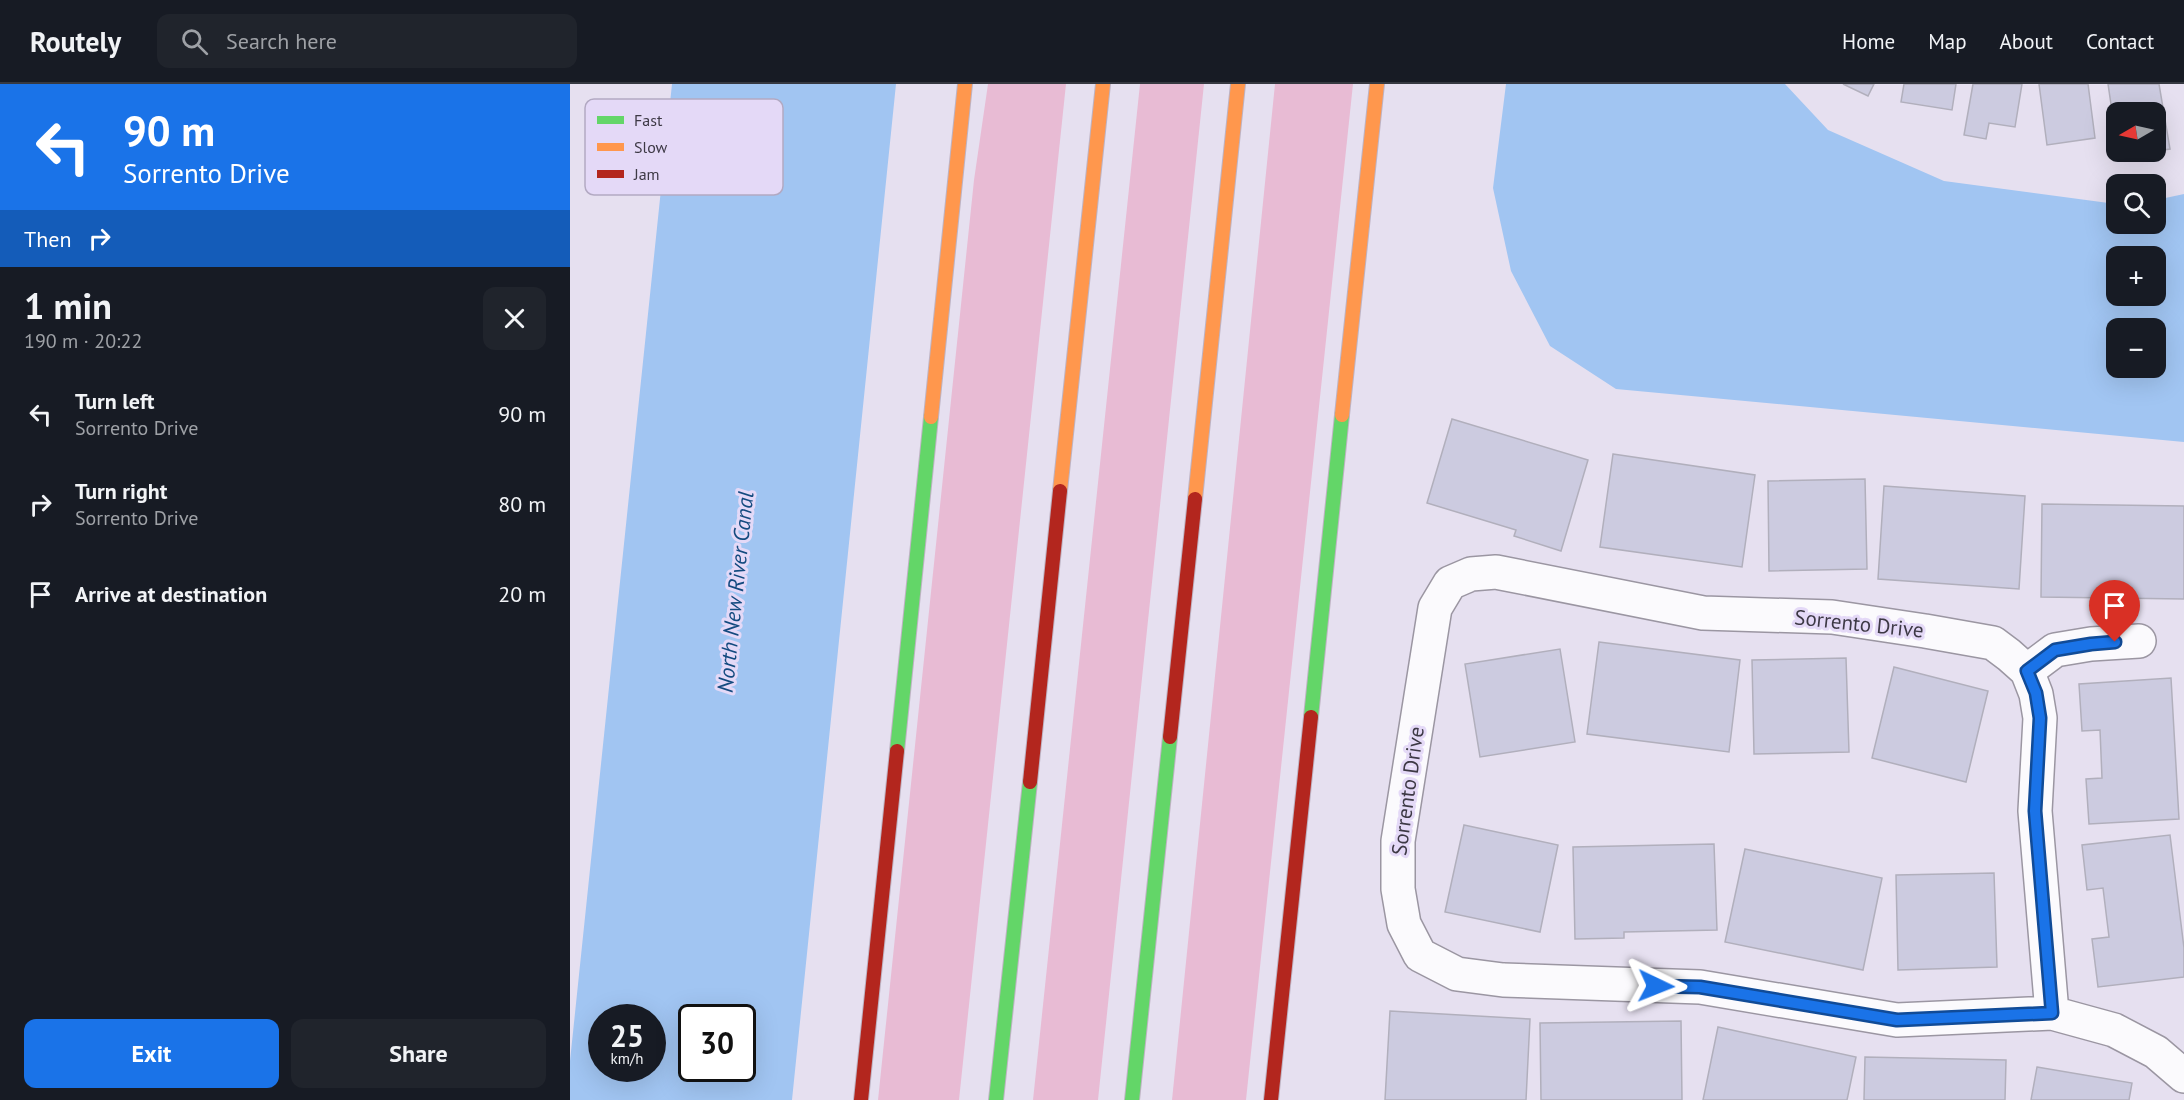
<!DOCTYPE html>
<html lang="en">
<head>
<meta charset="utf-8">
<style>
	body { margin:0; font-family:"PT Sans",sans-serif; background:#20242c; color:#f1f3f6; height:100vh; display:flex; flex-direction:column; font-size:22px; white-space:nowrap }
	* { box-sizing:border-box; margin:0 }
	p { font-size:20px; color:#9ea1a6 }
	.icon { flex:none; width:33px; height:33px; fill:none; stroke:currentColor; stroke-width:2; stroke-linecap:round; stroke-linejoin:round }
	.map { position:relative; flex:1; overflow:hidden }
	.drawer { display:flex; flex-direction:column; background:#171b24; width:570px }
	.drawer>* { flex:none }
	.top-card { background:#1a73e8; color:#fff; overflow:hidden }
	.needle { width:39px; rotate:261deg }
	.buttons { position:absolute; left:1536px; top:18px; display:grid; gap:12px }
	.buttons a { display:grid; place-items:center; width:60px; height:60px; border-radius:12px; background:#171b24; box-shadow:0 6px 24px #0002; font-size:30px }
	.speed { position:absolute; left:18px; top:920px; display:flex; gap:12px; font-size:30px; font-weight:700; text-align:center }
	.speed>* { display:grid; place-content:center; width:78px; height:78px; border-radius:50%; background:#171b24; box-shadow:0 6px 24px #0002; line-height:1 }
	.speed small { font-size:15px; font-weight:400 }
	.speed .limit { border:3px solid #111; border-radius:9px; background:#fff; color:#111 }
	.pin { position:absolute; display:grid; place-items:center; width:51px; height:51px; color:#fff; margin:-62px -26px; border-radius:50% 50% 50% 0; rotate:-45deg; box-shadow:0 0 6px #0007 }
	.pin .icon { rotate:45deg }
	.me { position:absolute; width:66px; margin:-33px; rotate:92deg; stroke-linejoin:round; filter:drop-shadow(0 0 4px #0008) }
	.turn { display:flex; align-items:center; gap:21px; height:126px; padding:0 24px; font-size:27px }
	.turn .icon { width:78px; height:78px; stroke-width:2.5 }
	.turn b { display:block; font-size:42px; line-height:51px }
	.then { display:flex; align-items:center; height:57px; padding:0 24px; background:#0003; gap:12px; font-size:22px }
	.round { display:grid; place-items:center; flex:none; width:63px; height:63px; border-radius:12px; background:#20242c }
	.head { display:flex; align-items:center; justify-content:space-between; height:102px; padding:0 24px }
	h1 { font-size:36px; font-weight:700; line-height:45px }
	.action { display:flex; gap:12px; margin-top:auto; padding:12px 24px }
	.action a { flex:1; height:69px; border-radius:12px; background:#1a73e8; color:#fff; font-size:24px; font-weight:700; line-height:69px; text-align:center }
	.action a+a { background:#20242c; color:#f1f3f6 }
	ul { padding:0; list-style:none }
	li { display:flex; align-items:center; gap:18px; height:90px; padding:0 24px }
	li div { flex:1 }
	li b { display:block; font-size:22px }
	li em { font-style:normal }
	header { display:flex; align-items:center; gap:36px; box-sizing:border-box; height:84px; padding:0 30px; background:#171b24; border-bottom:2px solid #363941 }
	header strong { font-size:28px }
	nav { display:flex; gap:33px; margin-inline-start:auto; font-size:21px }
	.search { width:420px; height:54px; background:#20242c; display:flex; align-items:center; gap:15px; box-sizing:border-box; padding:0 21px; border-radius:12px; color:#9ea1a6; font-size:22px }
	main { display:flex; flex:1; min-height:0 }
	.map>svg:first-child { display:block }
	.green { fill:#e8bbd4 }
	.water { fill:#a1c5f2; fill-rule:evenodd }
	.building { fill:#cccbe0; stroke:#b1afbc; stroke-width:1.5 }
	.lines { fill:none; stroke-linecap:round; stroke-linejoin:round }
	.street-casing { stroke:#9b96a2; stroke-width:36 }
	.fast-casing { stroke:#beb3c3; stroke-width:16 }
	.slow-casing { stroke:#beb3c3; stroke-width:16 }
	.jam-casing { stroke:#beb3c3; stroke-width:16 }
	.street { stroke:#fbfafd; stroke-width:33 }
	.fast { stroke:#63d668; stroke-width:14 }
	.slow { stroke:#ff974d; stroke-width:14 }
	.jam { stroke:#b3261e; stroke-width:14 }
	.route-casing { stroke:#114b97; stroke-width:15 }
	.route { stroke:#1a73e8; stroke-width:10 }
	.labels { text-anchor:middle; stroke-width:6; stroke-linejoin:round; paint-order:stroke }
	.street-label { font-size:21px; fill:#3d3945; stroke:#e4d9f7 }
	.water-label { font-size:22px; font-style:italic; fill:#134a7f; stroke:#e4d9f7 }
	.key { fill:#e4d9f7; stroke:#b2a9c2; stroke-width:1.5 }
	.key-label { font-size:16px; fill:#3d3945 }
</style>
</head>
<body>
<header>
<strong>Routely</strong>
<div class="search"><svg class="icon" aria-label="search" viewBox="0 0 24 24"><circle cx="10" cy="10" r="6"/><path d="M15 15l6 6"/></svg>Search here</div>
<nav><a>Home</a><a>Map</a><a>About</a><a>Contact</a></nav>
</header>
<main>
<section class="drawer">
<div class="top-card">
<div class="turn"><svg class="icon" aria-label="left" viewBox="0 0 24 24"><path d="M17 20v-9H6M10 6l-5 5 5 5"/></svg><div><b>90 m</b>Sorrento Drive</div></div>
<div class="then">Then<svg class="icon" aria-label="right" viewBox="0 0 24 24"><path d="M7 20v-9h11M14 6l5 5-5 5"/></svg></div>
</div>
<div class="head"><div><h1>1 min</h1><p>190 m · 20:22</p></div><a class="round"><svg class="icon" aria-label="close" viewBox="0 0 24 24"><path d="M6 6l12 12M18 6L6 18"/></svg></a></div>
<ul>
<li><svg class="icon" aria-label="left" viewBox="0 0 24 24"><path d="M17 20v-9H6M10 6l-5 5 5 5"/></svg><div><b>Turn left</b><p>Sorrento Drive</p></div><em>90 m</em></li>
<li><svg class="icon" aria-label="right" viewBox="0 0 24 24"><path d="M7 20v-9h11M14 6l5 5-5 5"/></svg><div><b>Turn right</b><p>Sorrento Drive</p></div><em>80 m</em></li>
<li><svg class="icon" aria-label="arrive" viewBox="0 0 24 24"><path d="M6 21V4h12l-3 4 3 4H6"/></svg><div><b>Arrive at destination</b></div><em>20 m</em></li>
</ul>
<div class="action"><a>Exit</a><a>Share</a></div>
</section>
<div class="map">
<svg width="1614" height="1016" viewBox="0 0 1614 1016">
	<rect width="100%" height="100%" fill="#e6e0f0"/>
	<!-- green -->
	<g class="green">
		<path d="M418 0H496L389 1016H308L404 96Z"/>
		<path d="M570 0H634L528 1016H463Z"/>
		<path d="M705 0H783L676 1016H602Z"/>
	</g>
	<!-- water -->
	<g class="water">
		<path d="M102 0H326L222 1016H0V977ZM32 933H82V984H32ZM122 933H172V984H122Z"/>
		<path d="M936 0H1215L1258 46 1374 97 1546 120V140H1586V116L1614 110V358L1046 305 980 262 941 187 923 104ZM1546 172H1586V212H1546ZM1546 244H1586V284H1546Z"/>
	</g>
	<!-- building -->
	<g class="building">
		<path d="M1273 0H1304L1298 12Z"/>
		<path d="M1334 0H1386L1382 26 1331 18Z"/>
		<path d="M1403 0H1452L1445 43 1419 39 1416 55 1394 51Z"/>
		<path d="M1469 0H1518L1525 54 1477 61Z"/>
		<path d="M1538 0H1589L1600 65 1586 67V28H1546V54Z"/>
		<path d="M1549 68H1585L1550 73Z"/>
		<path d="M882 335 1018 376 991 467 944 452 946 446 857 419Z"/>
		<path d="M1043 370 1185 391 1172 483 1030 463Z"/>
		<path d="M1295 395 1297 485 1199 487 1198 397Z"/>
		<path d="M1314 402 1455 412 1449 505 1308 495Z"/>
		<path d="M1472 420 1614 422V515L1471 513Z"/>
		<path d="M1029 558 1170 576 1159 668 1017 650Z"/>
		<path d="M990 565 1005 658 910 673 895 580Z"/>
		<path d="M1276 574 1279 668 1184 670 1182 576Z"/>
		<path d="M1324 583 1418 607 1396 698 1302 674Z"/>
		<path d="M1601 594 1609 735 1519 740 1516 695 1532 694 1530 646 1512 647 1509 600Z"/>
		<path d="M894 741 988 761 970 848 875 828Z"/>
		<path d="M1600 751 1614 864V893L1528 903 1522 855 1539 853 1533 804 1517 806 1512 761Z"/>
		<path d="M1144 760 1147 846 1054 848V854L1005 855 1003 763Z"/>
		<path d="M1175 765 1312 794 1293 886 1155 858Z"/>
		<path d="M1424 789 1427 883 1328 886 1326 791Z"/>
		<path d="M820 927 960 935 956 1016H815Z"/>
		<path d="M1111 937 1112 1016H971L970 939Z"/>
		<path d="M1148 943 1286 973 1277 1016H1133Z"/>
		<path d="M1295 973 1436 976 1435 1016H1294Z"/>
		<path d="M1467 983 1562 999 1559 1016H1461Z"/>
	</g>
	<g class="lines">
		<defs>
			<g id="street">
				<path d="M1457 587 1485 566 1521 560 1569 557"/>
				<path d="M1482 929 1465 727 1470 634 1466 610 1457 587 1439 571 1423 559 1355 547 1262 533 1133 529 926 488 901 490 880 499 865 524 828 757V805L834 840 850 871 887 890 933 896 1130 903 1327 936 1482 929 1544 946 1586 968 1614 992"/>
			</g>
			<g id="fast">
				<path d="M741 633 772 331"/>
				<path d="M327 667 361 333"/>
				<path d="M426 1016 460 698"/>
				<path d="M562 1016 600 653"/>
			</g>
			<g id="slow">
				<path d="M772 331 807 0"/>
				<path d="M361 333 395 0"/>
				<path d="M490 407 533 0"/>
				<path d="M625 415 668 0"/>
			</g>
			<g id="jam">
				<path d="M600 653 625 415"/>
				<path d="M460 698 490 407"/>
				<path d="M291 1016 327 667"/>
				<path d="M701 1016 741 633"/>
			</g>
		</defs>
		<!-- street casing -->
		<use href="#street" class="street-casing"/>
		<!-- fast casing -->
		<use href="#fast" class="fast-casing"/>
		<!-- slow casing -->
		<use href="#slow" class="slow-casing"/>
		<!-- jam casing -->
		<use href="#jam" class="jam-casing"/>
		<!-- street -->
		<use href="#street" class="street"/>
		<!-- fast -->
		<use href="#fast" class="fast"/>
		<!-- slow -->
		<use href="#slow" class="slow"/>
		<!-- jam -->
		<use href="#jam" class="jam"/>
	</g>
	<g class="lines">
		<defs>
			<path id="route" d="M1086 902 1130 903 1327 936 1482 929 1465 727 1470 634 1466 609 1457 587 1485 566 1521 560 1545 558"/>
		</defs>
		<!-- route casing -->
		<use href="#route" class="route-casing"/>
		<!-- route -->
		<use href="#route" class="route"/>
	</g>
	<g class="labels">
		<!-- street labels -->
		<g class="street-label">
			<text transform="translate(1289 540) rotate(6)" y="7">Sorrento Drive</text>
			<text transform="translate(838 707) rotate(-82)" y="7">Sorrento Drive</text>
		</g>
		<!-- water labels -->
		<g class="water-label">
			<text transform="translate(165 508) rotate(-84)" y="8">North New River Canal</text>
		</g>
	</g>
	<!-- legend -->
	<rect x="15" y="15" width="198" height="96" rx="9" class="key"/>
	<rect x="27" y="32" width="27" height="8" fill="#63d668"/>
	<rect x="27" y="59" width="27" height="8" fill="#ff974d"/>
	<rect x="27" y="86" width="27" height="8" fill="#b3261e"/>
	<g class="key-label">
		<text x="64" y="42">Fast</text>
		<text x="64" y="69">Slow</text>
		<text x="64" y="96">Jam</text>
	</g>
</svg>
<div class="buttons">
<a><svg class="needle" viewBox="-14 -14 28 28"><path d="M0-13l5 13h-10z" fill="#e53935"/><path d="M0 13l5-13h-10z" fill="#9ea1a6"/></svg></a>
<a><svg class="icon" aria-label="search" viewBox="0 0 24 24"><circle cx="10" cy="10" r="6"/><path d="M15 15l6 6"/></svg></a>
<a>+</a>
<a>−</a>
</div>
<div class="speed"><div>25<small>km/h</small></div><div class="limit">30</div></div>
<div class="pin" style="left:1545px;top:558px;background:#d93025"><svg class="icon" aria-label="arrive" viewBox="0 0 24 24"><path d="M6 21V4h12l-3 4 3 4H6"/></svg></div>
<svg class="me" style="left:1086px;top:902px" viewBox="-20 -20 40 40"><path d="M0-17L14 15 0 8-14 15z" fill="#1a73e8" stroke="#fff" stroke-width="4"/></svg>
</div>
</main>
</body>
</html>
